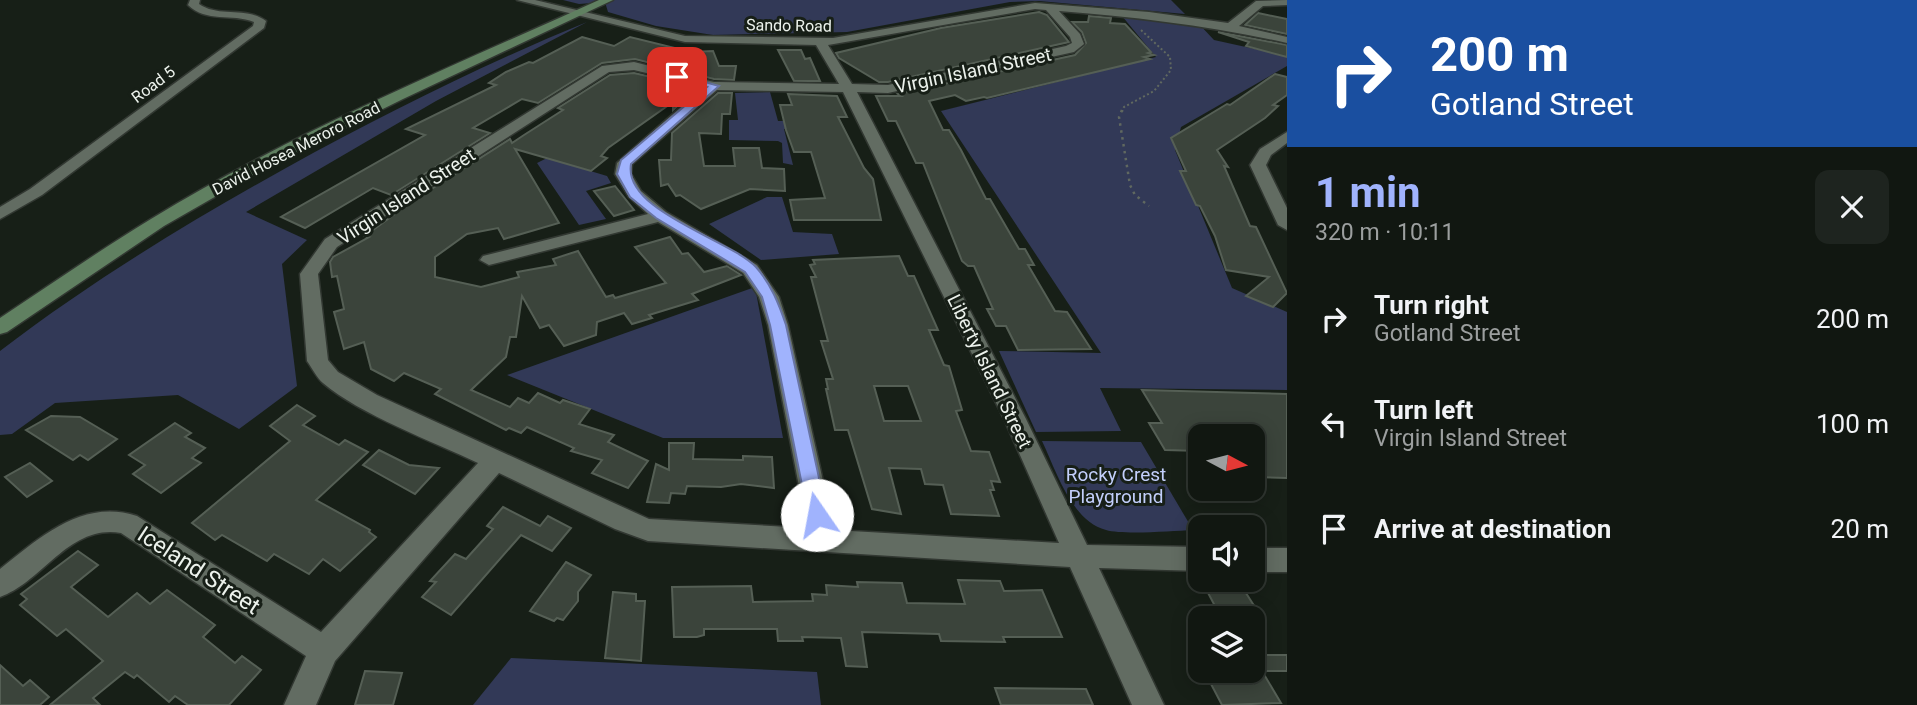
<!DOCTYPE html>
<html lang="en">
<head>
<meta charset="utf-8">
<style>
	body { margin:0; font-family:Roboto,sans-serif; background:#1e241f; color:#f1f3f6; height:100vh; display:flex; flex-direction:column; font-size:26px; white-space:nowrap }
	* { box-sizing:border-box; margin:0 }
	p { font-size:23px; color:#9c9f9f }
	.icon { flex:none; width:38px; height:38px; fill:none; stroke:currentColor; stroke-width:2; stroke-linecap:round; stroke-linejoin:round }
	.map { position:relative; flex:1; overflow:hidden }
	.sheet { display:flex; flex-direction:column; background:#111711; width:630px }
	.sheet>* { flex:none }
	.banner { background:#1a4fa0; color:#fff; overflow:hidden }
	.needle { width:46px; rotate:97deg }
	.tools { position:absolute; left:1188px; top:424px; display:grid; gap:14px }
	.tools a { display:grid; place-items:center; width:77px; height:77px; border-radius:14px; background:#111711; box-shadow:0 4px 18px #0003,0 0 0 2px #303631; font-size:35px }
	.pin { position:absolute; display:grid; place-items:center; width:60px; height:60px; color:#fff; margin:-30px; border-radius:14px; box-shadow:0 4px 10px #0006 }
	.me { position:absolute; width:77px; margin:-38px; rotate:348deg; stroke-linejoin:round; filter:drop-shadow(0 0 5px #0008) }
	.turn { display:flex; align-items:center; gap:24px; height:147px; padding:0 28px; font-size:32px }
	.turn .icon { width:91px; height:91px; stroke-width:2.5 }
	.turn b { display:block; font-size:49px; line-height:60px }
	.round { display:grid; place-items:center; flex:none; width:74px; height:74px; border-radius:14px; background:#1e241f }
	.head { display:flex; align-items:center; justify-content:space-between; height:119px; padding:0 28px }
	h1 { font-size:42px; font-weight:700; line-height:52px; color:#a0b3fd }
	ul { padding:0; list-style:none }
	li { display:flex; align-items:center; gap:21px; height:105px; padding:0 28px }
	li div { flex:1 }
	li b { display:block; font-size:26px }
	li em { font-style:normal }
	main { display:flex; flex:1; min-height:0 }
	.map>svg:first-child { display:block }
	.green { fill:#323957 }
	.building { fill:#3b443b; stroke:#555f55; stroke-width:2; fill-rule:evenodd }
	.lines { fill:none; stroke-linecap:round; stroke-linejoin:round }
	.minor-casing { stroke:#323832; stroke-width:3 }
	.secondary-casing { stroke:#323832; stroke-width:3 }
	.path-far1 { stroke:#606860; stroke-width:2; stroke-dasharray:2 2.5; stroke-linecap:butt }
	.path { stroke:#606860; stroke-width:2.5; stroke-dasharray:2.5 4.5; stroke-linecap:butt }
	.minor { fill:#626c62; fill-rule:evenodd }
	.secondary { fill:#608061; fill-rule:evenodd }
	.route { fill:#a0b3fd; stroke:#6874a4; stroke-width:2 }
	.labels { text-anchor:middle; stroke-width:6; stroke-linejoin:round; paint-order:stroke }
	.far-street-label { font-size:16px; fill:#ecf2ec; stroke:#171f17 }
	.street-label { font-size:19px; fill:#ecf2ec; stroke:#171f17 }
	.park-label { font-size:19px; fill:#c3cffb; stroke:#171f17 }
	.near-street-label { font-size:23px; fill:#ecf2ec; stroke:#171f17 }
</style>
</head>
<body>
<main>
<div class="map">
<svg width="1287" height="705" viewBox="0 0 1287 705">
	<rect width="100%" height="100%" fill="#171f17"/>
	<!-- green -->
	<g class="green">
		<path d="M563 0H1171L1185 14 1039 1 1010 2 847 32 713 35 656 26 608 12 605 2 579 4Z"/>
		<path d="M1122 16 1198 23 1214 40 1287 56V66L1181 127 1175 150 1232 288 1287 312V390L1100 388 1121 431 1036 432 999 351 1101 353 941 111 1156 57Z"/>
		<path d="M587 22 436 101 246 212 307 240 282 264 297 386 239 429 178 395 55 403 12 434 0 435V351C90 282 187 223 286 168 384 114 484 64 587 22Z"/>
		<path d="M770 92 778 121H793L796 128 784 129 793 165 783 163 782 143 778 141 729 140V120H738L735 93Z"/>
		<path d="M547 158 607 176 611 183 586 191 606 219 579 225 537 163Z"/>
		<path d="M767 197H782L793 232 832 234 839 254 761 260 709 224Z"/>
		<path d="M755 287 783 438H663L507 375Z"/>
		<path d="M1042 441 1141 442 1193 530C1172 531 1123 535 1106 530 1071 521 1056 470 1042 441Z"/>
		<path d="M511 658 817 672 821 705H473Z"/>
	</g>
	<!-- building -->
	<g class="building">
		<path d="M1039 12 1047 15 1069 42 888 82H879L839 58 836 53 941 28Z"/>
		<path d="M1258 13 1287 19V34L1245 25Z"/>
		<path d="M1089 16 1111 18 1110 23 1125 24 1151 52 1148 53 1154 55 1144 57 1150 59 987 98 984 97 966 101 955 95 929 101 943 130H949L961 150 986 199H990L1019 249H1025L1034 265H1028L1055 311 1067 312 1091 349 1018 350 1006 326H996L987 309H993L974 266H968L962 261 923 163H916L896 121H888L876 96H901L898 94 1075 55 1086 43 1082 32 1072 22H1088Z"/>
		<path d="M1218 32 1287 45V57L1246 46 1249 42Z"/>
		<path d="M582 37 614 46 630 37 691 52 713 51 719 66H736L734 80 714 79 635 59 602 63 538 103 522 99 473 128 490 133 391 195 373 188 305 228 281 217 425 135 406 129 496 85 489 83 506 72 529 62 533 63Z"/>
		<path d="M778 50H801L805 59 810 58 820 81H794Z"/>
		<path d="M634 73 698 88 673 110V102L608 148 601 156 607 158 591 171 515 149 559 223 504 239 498 228 467 234 435 257V277L481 287 519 277 517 272 556 265 553 259 578 251 606 297 613 295 615 298 666 283 635 247 670 237 682 254 688 253 704 272 727 266 741 275 692 294 698 300 649 315 652 318 632 324 624 313 597 322 596 335 564 346 549 325 540 328 522 296 516 337H510L506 357 471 390 510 407 518 398 529 403 538 393 560 403 563 400 590 409 579 424 614 435 608 442 648 461 628 488 592 473 602 460 571 451 574 448 527 427 521 433 509 428 506 430 435 394 441 389 404 373 394 381 371 369 364 342 344 349 334 312 344 309 337 276 332 277 330 262 333 257 369 237 365 236 411 202 510 139 512 143 524 135 563 110 558 108 610 75Z"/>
		<path d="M1275 74 1287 77V95L1273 105 1278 106 1265 118 1217 150 1228 167 1224 166 1250 226 1256 227 1287 293 1273 307 1246 296 1269 277 1226 270 1215 236 1200 206 1196 205 1180 171H1186L1171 138 1227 104 1230 105Z"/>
		<path d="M718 93H732L730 114H722L721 134 699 133 704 166H735L733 148H759L762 168 784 169 785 191 750 189 701 209 680 195 676 196 668 184 661 186 659 160H671L672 133Z"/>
		<path d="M788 94 837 96 847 117H838L864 168 873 179 881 220H794L790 200 825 198 811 152H794L786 130 780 105H792Z"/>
		<path d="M615 186 634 210 614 216 594 191Z"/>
		<path d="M899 256 908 276H914L938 330H929L944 365 949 366 962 410 956 411 971 451 989 452 1000 482 991 481 994 490H990L999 516 951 514 943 485 925 484 921 469 889 468 901 514 872 509 848 430H835L826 389H828L826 379H833L821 341H828L811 277H816L810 265 815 264 813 260ZM874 386H908L921 421H884Z"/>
		<path d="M1142 390 1287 394V478L1253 477V436H1200V451L1165 450 1149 423H1162Z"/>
		<path d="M297 405 315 416 303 425 339 445 345 440 368 452 316 500 370 530 369 532 376 537 340 571 323 559 309 574 274 554 267 561 222 535 215 540 192 523 290 441 270 426Z"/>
		<path d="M51 416 80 417 117 439 88 460 80 455 73 460 26 430Z"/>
		<path d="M175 423 191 433 185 437 205 448 192 458 201 463 161 493 133 474 145 465 129 455Z"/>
		<path d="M669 443H694L693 459 743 460V456L772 457 774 488 741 484 721 487 687 486 685 494 671 493 669 503 647 502 656 464 669 470Z"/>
		<path d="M379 450 409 465 439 468 415 494 363 465Z"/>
		<path d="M30 463 52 481 27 497 5 477Z"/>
		<path d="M503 507 540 526 548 516 571 528 552 551 521 535 451 615 422 597 436 582 430 581 455 554 466 559 493 529 487 526Z"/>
		<path d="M78 551 98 565 71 587 108 617 137 593 150 604 167 590 215 625 203 637 235 663 242 656 261 670 229 705H188L175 696 169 702 137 675 134 678 125 672 93 698 100 705H50L103 661 66 629 57 636 20 605 27 599 21 594Z"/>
		<path d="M566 562 591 575 578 592V601L563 620 557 618 554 621 530 611Z"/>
		<path d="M958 580 1000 581 1004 591 1042 590 1062 637H1003L1005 642 941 641 939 634 862 632 867 667 846 666 841 638 802 637 803 641H778L777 629H704V635L697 637H674L672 587 751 586 753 602 813 601 812 594 827 595 826 585 858 587 857 582 902 583 907 603 965 604Z"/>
		<path d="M1206 589 1244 590 1262 618H1231L1225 608H1216Z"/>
		<path d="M613 592 636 594V601H645L641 661 605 658Z"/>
		<path d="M1253 655H1287V671H1262L1281 703 1222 705 1210 682 1253 684Z"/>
		<path d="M0 665 23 686 30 680 49 697 40 705H0Z"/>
		<path d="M365 671 402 673 393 705H355Z"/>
		<path d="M995 688 1086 689 1093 705H1001Z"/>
	</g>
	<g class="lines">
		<defs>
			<g id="minor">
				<path d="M190 0H200L199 4C219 18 246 6 266 21L264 28 42 195 0 219V207L30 189 253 26 254 22C232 13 206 23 188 5Z"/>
				<path d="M517 0H535L685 36 833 38 1035 3 1149 12 1228 23 1256 1 1287 0V5L1263 6 1239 26 1287 37V43C1211 26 1136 17 1059 11L1080 34 1084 44 1074 52 888 93 857 92 1026 419 1087 545 1200 547V571L1099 568 1164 705H1132L1070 567 648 541 615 529 499 473 335 661 316 705H284L306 656 121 533C69 524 43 582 0 597V569C40 537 83 498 137 516L321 632 478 463C434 442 359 414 323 383 317 378 312 368 307 361L300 274 325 239 602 66 634 62 714 82 839 84 816 45 685 42ZM1035 9 1046 10 1070 37 1072 43 1066 46 888 85 852 84 828 45ZM634 70 704 87 617 163 615 174 629 197 648 214 483 256 480 260 489 265 658 222 743 273 759 297 768 325 807 528 649 519 377 395 338 372 328 360 318 274 337 247 609 72ZM717 90 843 92 1004 419 1059 543 834 530 788 325 779 297 757 265 666 212 641 191 631 174 632 164Z"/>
				<path d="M1287 132V143L1271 155 1266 165 1287 208V230L1278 225 1250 165 1260 149Z"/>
				<rect x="1253" y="548" width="34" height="24"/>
			</g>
			<path id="secondary" d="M599 0H613L403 99 272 164 164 226 7 332 0 334V318C50 285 100 250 151 219 293 132 449 68 599 0Z"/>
		</defs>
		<!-- minor casing -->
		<use href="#minor" class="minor-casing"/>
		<!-- secondary casing -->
		<use href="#secondary" class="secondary-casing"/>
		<!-- path-far1 -->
		<path class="path-far1" d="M1122 112 1124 107 1154 91 1171 70 1170 57 1141 30"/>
		<!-- path -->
		<path class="path" d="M1122 110 1119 117 1130 185 1135 195 1149 206"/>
		<!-- minor -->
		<use href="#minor" class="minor"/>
		<!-- secondary -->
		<use href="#secondary" class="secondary"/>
	</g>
	<!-- route -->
	<path class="route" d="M677 74 719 86 631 164C623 211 729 239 756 267 771 284 779 304 786 325L827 515 824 521 817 523 810 521 808 515 770 325 762 297 745 272 656 218 630 197 617 174 621 160 707 87 673 79V75Z"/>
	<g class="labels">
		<!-- far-street labels -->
		<g class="far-street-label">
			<text transform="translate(789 25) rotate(1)" y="6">Sando Road</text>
			<text transform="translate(153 84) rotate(-37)" y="6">Road 5</text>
			<text transform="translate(296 148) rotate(-27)" y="6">David Hosea Meroro Road</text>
		</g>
		<!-- street labels -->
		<g class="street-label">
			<text transform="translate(973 70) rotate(-12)" y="7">Virgin Island Street</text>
			<text transform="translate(406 196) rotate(-33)" y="7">Virgin Island Street</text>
			<text transform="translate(990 371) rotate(64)" y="7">Liberty Island Street</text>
		</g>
		<!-- park labels -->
		<g class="park-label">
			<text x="1116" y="481">Rocky Crest<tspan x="1116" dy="22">Playground</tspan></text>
		</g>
		<!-- near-street labels -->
		<g class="near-street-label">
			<text transform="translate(199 570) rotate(33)" y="8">Iceland Street</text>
		</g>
	</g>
</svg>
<div class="tools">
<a><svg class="needle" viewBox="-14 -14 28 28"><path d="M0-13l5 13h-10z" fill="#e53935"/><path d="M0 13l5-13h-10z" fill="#9c9f9f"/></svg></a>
<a><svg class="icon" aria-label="sound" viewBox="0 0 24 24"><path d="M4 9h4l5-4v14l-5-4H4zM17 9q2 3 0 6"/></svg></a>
<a><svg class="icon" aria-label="layers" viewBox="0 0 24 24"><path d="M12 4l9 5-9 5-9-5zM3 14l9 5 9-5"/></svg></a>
</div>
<div class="pin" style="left:677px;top:77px;background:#d93025"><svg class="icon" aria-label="arrive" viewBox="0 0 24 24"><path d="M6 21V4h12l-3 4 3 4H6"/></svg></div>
<svg class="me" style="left:817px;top:515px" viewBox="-20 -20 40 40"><circle r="19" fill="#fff"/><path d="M0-13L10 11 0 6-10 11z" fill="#a0b3fd"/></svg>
</div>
<section class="sheet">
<div class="banner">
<div class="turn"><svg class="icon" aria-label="right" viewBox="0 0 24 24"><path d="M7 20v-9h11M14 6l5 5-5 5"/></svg><div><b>200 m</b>Gotland Street</div></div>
</div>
<div class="head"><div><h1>1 min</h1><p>320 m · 10:11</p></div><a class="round"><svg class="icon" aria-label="close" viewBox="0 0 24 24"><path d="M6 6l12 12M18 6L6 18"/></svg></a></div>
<ul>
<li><svg class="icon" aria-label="right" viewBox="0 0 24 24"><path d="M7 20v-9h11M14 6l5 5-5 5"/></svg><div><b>Turn right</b><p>Gotland Street</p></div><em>200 m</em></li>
<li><svg class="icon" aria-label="left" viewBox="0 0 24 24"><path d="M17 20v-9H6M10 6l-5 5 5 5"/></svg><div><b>Turn left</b><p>Virgin Island Street</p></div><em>100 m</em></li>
<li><svg class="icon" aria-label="arrive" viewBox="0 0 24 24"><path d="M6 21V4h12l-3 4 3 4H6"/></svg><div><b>Arrive at destination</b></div><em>20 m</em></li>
</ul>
</section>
</main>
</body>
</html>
